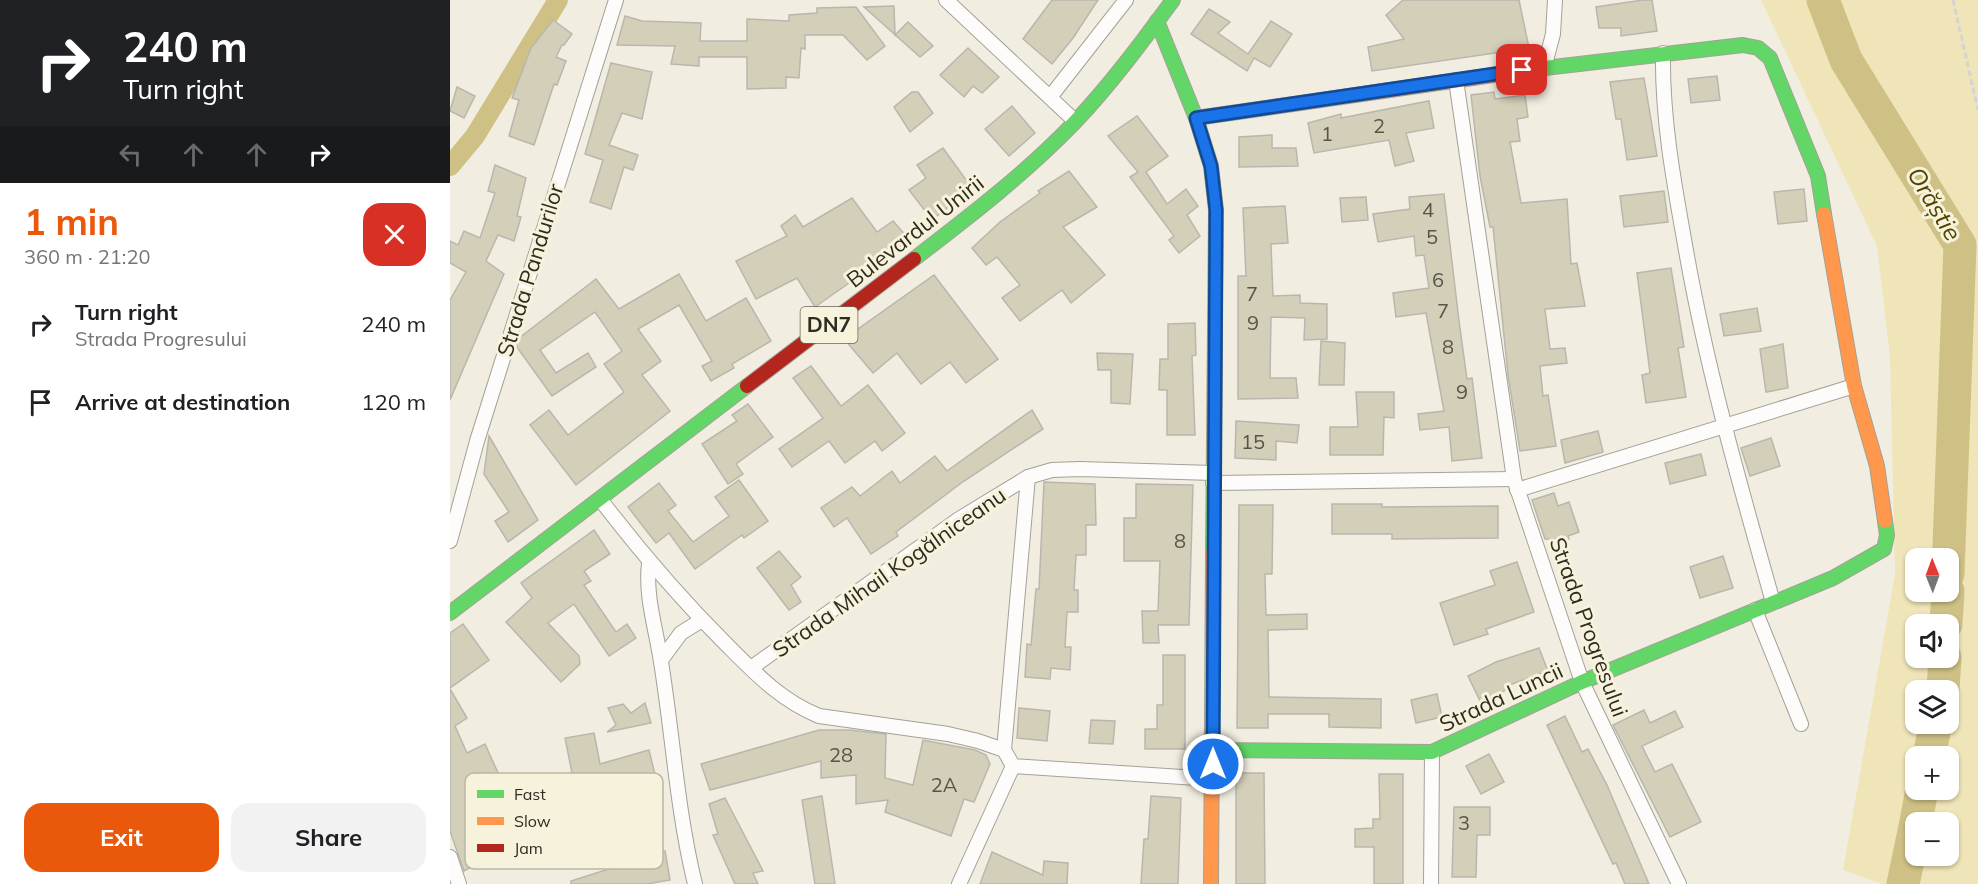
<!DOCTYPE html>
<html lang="en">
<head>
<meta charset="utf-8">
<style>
	body { margin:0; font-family:Mulish,sans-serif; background:#f2f2f2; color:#202124; height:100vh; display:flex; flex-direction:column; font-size:22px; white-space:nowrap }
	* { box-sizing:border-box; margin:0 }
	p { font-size:20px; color:#757577 }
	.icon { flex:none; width:33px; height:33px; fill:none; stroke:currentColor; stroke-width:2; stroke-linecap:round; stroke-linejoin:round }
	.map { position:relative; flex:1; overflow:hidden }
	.details { display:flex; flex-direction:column; background:#fff; width:450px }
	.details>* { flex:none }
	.top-card { background:#202124; color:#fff; overflow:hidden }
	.needle { width:39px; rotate:359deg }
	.controls { position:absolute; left:1455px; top:548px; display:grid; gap:12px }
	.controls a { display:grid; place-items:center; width:54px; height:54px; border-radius:12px; background:#fff; box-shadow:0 2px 4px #0004; font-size:30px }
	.pin { position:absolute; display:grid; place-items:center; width:51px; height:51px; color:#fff; margin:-26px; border-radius:12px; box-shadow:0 3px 9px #0006 }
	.me { position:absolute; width:66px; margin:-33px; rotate:0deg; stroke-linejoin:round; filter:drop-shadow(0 0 4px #0008) }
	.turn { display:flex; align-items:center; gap:21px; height:126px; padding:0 24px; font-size:27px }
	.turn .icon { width:78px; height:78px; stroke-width:2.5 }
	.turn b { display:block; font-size:42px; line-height:51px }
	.lanes { display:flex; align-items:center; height:57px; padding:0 24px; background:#0003; justify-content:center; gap:30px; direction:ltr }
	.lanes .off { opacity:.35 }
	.round { display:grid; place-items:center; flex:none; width:63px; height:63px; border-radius:18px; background:#f2f2f2 }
	.headline { display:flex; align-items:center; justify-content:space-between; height:102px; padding:0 24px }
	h1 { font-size:36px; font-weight:700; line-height:45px; color:#ea580c }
	.action { display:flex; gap:12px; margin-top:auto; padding:12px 24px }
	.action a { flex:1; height:69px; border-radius:18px; background:#ea580c; color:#fff; font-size:24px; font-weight:700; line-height:69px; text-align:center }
	.action a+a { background:#f2f2f2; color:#202124 }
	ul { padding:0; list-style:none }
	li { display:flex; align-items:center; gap:18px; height:78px; padding:0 24px }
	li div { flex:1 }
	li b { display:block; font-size:22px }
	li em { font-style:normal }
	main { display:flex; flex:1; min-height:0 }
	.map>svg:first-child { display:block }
	.green { fill:#efe5b8; fill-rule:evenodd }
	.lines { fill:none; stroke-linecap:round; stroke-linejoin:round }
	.canal { stroke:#cfc185; stroke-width:20 }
	.river { stroke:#cfc185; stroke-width:33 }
	.building { fill:#d4cfb9; stroke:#b9b7ad; stroke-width:1.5 }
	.street-casing { stroke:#a3a198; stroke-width:16 }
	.fast-casing { stroke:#a3a198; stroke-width:16 }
	.slow-casing { stroke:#a3a198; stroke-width:16 }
	.jam-casing { stroke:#a3a198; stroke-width:16 }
	.path { stroke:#d5d4d0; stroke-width:3; stroke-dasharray:6 3; stroke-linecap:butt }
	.street { stroke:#fdfcfa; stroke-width:14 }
	.fast { stroke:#63d668; stroke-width:14 }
	.slow { stroke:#ff974d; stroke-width:14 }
	.jam { stroke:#b3261e; stroke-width:14 }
	.route-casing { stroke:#114b97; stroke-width:15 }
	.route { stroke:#1a73e8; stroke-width:10 }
	.labels { text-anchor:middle; stroke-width:6; stroke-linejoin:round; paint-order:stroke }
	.number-label { font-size:20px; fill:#575448 }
	.shield { fill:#f7f2db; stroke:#6a675a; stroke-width:1.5 }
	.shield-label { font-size:21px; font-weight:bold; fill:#2d2b22 }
	.street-label { font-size:22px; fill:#2d2b22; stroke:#f7f2db }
	.water-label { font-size:24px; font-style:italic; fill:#504300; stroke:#f7f2db }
	.key { fill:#f7f2db; stroke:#bab6a4; stroke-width:1.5 }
	.key-label { font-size:16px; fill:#2d2b22 }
</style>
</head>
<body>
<main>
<section class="details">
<div class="top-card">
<div class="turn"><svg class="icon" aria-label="right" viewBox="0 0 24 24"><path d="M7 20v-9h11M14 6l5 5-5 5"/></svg><div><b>240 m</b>Turn right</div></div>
<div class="lanes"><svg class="icon off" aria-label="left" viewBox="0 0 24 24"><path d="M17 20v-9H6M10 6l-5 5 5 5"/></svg><svg class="icon off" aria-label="ahead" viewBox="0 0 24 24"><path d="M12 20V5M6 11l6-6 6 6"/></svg><svg class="icon off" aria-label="ahead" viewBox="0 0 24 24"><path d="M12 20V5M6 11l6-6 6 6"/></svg><svg class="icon" aria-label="right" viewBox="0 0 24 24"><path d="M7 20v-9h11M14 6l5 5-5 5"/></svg></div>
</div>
<div class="headline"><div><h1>1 min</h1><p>360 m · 21:20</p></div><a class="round" style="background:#d93025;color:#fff"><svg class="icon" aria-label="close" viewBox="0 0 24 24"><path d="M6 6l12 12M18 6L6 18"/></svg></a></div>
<ul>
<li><svg class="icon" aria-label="right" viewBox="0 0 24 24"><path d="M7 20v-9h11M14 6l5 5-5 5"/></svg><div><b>Turn right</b><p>Strada Progresului</p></div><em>240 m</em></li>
<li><svg class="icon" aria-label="arrive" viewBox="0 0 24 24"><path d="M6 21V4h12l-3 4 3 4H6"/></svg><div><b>Arrive at destination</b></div><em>120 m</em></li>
</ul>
<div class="action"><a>Exit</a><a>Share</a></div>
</section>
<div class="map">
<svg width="1528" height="884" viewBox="0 0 1528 884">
	<rect width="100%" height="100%" fill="#f1eee1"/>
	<!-- green -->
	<path class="green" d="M1311 0H1528V884H1432L1393 870 1445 574 1440 357 1427 246ZM1466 558H1498V591H1466ZM1466 624H1498V657H1466ZM1466 690H1498V723H1466ZM1466 756H1498V789H1466ZM1466 822H1498V855H1466Z"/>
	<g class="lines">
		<!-- canal -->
		<path class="canal" d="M0 166 25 136 108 0"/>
		<!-- river -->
		<g class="river">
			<path d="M1373 0 1396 60 1510 245 1498 574"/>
			<path d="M1496 624 1498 591"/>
			<path d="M1493 690 1495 657"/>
			<path d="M1479 756 1486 723"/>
			<path d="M1466 822 1472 789"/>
			<path d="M1453 884 1466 822"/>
		</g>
	</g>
	<!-- building -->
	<g class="building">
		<path d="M602 0H648L623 38 602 64 573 39Z"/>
		<path d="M953 0H1069L1079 48 922 71 918 47 954 39 936 15Z"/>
		<path d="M1193 0H1202L1207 31 1171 36V28H1149L1146 7Z"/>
		<path d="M444 6 445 35 458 22 483 46 470 57 414 7Z"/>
		<path d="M406 7 435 46 417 60 393 35H355V49L351 48 349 78 336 77V88L297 89V57H249V66L221 64 225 46 167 45 175 16 192 21 251 23 250 41H297V19L339 21V15L367 13V8Z"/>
		<path d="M759 9 780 22 768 33 798 54 821 21 842 34 820 67 804 58 797 71 741 34Z"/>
		<path d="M103 20 122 34 114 45H112L106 57 116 61 107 85 104 84 84 145 59 136 69 100 62 98 81 48Z"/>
		<path d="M518 48 549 77 532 93 523 86 514 97 490 75Z"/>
		<path d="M161 63 202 72 192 119 172 113 159 145 188 155 183 170 174 167 161 209 140 202 153 160 135 154Z"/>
		<path d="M1267 76 1270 100 1241 103 1238 79Z"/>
		<path d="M1194 78 1207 156 1177 160 1171 119H1166L1160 82Z"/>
		<path d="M7 87 25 96 14 118 0 111Z"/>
		<path d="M462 92H468L483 113 460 132 444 107Z"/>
		<path d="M1044 92 1045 99 1075 95 1078 117 1067 119 1070 141 1060 142 1071 203 1117 199 1121 264 1127 263 1135 306 1095 309 1100 349 1115 348 1117 363 1090 366 1093 396 1098 395 1106 446 1070 451 1058 375 1043 227H1040L1030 176 1021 95Z"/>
		<path d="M979 101 984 128 956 133 964 161 945 166 939 140 864 153 858 123 891 114V118Z"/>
		<path d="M562 106 585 133 559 156 535 129Z"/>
		<path d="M687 116 718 156 696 172 717 204 736 189 748 206 737 215 750 236 729 253 719 240 724 236 680 177 688 172 658 136Z"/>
		<path d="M822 135V148H846L848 166 789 167V137Z"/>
		<path d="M493 148 522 188 482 220 459 190 476 178 467 165Z"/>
		<path d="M45 165 76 178 67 216 71 217 64 241 48 235 36 261 54 274 0 400V300L16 272 0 263V241L8 245 14 231 30 238 45 193 38 191Z"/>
		<path d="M619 171 647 207 613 227 655 275 621 303 612 290 570 321 552 298 570 285 547 257 536 265 522 248 550 222 590 193 588 191Z"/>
		<path d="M1354 189 1357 221 1328 224 1324 192Z"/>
		<path d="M1214 191 1218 222 1174 227 1170 196Z"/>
		<path d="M994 194 1009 321 1017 379 1022 378 1032 458 1002 461 999 427 970 430 968 414 994 411 976 313 946 317 943 293 979 288 974 255 966 256 964 236 928 242 923 214 960 209 959 197Z"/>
		<path d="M916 197 918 220 892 222 890 198Z"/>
		<path d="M402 198 427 232 443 221 460 240 365 307 347 278 306 299 286 261 337 236 331 226 345 215 353 227Z"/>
		<path d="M835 206 838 243 821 244 823 296 850 295V303L877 304V339L854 340 855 318 821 317 820 378H846L848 398 788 399V276H796L793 208Z"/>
		<path d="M1221 268 1234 347 1228 348 1236 397 1196 403 1192 375 1200 373 1187 273Z"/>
		<path d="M229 274 256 321 296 298 321 341 282 364 284 368 261 381 252 366 262 361 229 305 188 329 211 361 192 375 220 411 126 485 80 425 99 410 118 435 174 392 154 364 172 351 145 312 90 350 106 373 138 353 146 367 102 396 66 346 69 338 146 279 169 309Z"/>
		<path d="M484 275 548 359 516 383 500 362 471 384 447 353 423 373 394 339Z"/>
		<path d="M1307 308 1311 331 1274 336 1270 314Z"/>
		<path d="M745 323 746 355 742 356 745 435H717V390H709L710 359H718V324Z"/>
		<path d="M871 341 895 343 894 385H869Z"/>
		<path d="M1333 344 1338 388 1316 392 1310 349Z"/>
		<path d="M647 353 683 354 680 404 661 403V370H648Z"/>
		<path d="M361 366 391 406 418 385 455 433 432 451 425 441 395 463 379 441 342 467 329 449 373 418 343 378Z"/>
		<path d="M906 392H944V418L934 417 933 455H880V427H908Z"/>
		<path d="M298 404 323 437 286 464 293 474 278 484 252 444 287 421 282 415Z"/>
		<path d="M582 410 593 429 514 481 446 532 448 536 421 554 397 518 384 527 371 508 402 487 410 496 442 471 450 483 485 456 497 471Z"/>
		<path d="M786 421 849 425 847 443 826 441V460L785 458Z"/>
		<path d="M1148 431 1153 452 1115 463 1111 440Z"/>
		<path d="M39 436 88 520 58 542 45 521 59 512 34 474Z"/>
		<path d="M1321 438 1330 466 1300 476 1291 448Z"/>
		<path d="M1251 454 1256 475 1220 484 1215 463Z"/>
		<path d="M289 480 318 521 294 538 292 535 245 569 219 533 206 543 178 507 209 483 226 505 218 511 243 542 279 516 265 497Z"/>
		<path d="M594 482 645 484 646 525H636V555H626L624 590H628V612H617L615 647H621L620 670 601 668 600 679 575 677 577 644 581 645 586 589H589Z"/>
		<path d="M686 484 743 485 739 625H708L709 643H693L692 611H708L710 561H674V518H686Z"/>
		<path d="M1104 493 1108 506 1119 502 1129 532 1118 536 1119 539H1095L1082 500Z"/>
		<path d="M882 504H932V507L1048 506V538L942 539V534H882Z"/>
		<path d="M789 505H823L822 574H815L816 615 857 614V629L818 630 819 697 931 699V728L879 727V714H818V728H787Z"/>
		<path d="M144 530 160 554 134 571 141 581 134 585 166 632 177 624 186 638 159 656 124 604 98 623 129 656 130 664 111 682 56 622 82 598 71 583Z"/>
		<path d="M329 551 351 577 341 585 351 602 339 610 307 568Z"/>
		<path d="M1273 556 1283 588 1250 598 1240 567Z"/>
		<path d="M1067 562 1084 612 1036 629 1038 634 1004 645 990 603 1045 585 1040 571Z"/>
		<path d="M13 624 39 660 0 688V633Z"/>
		<path d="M1089 648 1098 671 1054 687 1056 690 1031 703 1018 676 1046 662Z"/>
		<path d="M713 655H735V749H695V729H707V705H713Z"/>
		<path d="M0 689 17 718 5 726 17 753 35 744 63 806 52 810 66 844 14 871 0 831Z"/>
		<path d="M987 694 992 717 966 723 961 700Z"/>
		<path d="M195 703 201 723 157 732 166 725 158 708 173 704 181 713Z"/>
		<path d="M569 708 600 711 597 741 567 738Z"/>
		<path d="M1194 710 1200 723 1225 711 1233 727 1192 746 1205 772 1222 764 1251 822 1220 837 1163 725Z"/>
		<path d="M1115 716 1132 752 1138 749 1157 785 1199 884H1175L1166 863 1163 864 1097 725Z"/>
		<path d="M641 720 665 721 663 744 639 743Z"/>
		<path d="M369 730H399L436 734 435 778 463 785 473 740 525 750 536 755 540 764 524 802 514 799 501 836 435 812 438 800 406 804V775L371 778V761L260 790 251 764Z"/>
		<path d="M144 733 150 764 199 750 207 783 204 784 208 804H205L211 824 167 837 158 794 127 798 115 738Z"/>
		<path d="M1039 754 1054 782 1031 794 1016 766Z"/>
		<path d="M786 773H814L815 884H786Z"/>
		<path d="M929 774H953V884H924V847H905V829L923 828V819H930Z"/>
		<path d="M372 796 385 884H365L352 800Z"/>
		<path d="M701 796 731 798 728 884H691L694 839H698Z"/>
		<path d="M275 798 313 871 303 873 308 884H285L263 835 268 834 259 804Z"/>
		<path d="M1004 807H1040V835H1027L1026 877H1002Z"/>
		<path d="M215 851 220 880 197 884H121V881Z"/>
		<path d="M542 852 593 875 594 861 618 863 617 884H530Z"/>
	</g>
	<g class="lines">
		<defs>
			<g id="street">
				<path d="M496 0 625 121"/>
				<path d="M1213 53C1212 116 1223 178 1234 239 1255 363 1289 482 1323 602"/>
				<path d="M1094 68 1103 34 1105 0"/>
				<path d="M1006 80 1064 479 1132 682 1229 884"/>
				<path d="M601 96 676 0"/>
				<path d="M763 483 1064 479"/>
				<path d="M1067 490 1404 386"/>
				<path d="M150 499C189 550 230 598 276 644 305 673 330 700 369 716L498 734 528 741 554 750 563 766 763 779"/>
				<path d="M0 541 27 441 166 0"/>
				<path d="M199 563C195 597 206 628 211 662 223 736 227 811 245 884"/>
				<path d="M1305 610 1351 724"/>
				<path d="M211 660 231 633 252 620"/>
				<path d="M301 668 509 519 578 477 602 470 630 469 763 473"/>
				<path d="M554 750 578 477"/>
				<path d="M0 857 9 884"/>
				<path d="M509 884 563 766"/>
				<path d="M981 884 982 752"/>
			</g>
			<g id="fast">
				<path d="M707 21 746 118 761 166 766 210 763 552"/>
				<path d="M1086 69 1293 45 1308 48 1320 58 1368 176 1374 214"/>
				<path d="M464 259C520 216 576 173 625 122 661 84 692 42 723 0"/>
				<path d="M0 613 297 386"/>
				<path d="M763 750 982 752 1132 682 1383 578 1434 549 1437 535 1435 521"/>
			</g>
			<g id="slow">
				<path d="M746 118 1086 69"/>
				<path d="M1374 214 1404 386 1427 466 1435 521"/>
				<path d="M761 884 763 552"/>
			</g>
			<path id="jam" d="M297 386 464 259"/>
		</defs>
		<!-- street casing -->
		<use href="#street" class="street-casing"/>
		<!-- fast casing -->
		<use href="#fast" class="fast-casing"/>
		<!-- slow casing -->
		<use href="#slow" class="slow-casing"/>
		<!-- jam casing -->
		<use href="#jam" class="jam-casing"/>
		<!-- path -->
		<path class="path" d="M1503 0 1528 110"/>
		<!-- street -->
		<use href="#street" class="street"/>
		<!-- fast -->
		<use href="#fast" class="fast"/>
		<!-- slow -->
		<use href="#slow" class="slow"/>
		<!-- jam -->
		<use href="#jam" class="jam"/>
	</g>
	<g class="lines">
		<defs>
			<path id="route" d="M763 764 766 210 761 166 746 118 1072 70"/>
		</defs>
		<!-- route casing -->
		<use href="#route" class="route-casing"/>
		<!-- route -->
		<use href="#route" class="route"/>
	</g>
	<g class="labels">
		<!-- number labels -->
		<g class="number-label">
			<text x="929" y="133">2</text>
			<text x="877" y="141">1</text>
			<text x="978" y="217">4</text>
			<text x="982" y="244">5</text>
			<text x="988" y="287">6</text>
			<text x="802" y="301">7</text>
			<text x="993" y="318">7</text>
			<text x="803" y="330">9</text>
			<text x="998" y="354">8</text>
			<text x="1012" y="399">9</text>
			<text x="803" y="449">15</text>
			<text x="730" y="548">8</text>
			<text x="391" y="762">28</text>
			<text x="494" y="792">2A</text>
			<text x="1014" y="830">3</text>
		</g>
		<!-- shield labels -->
		<rect class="shield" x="350.5" y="307" width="57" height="36" rx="4.5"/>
		<g class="shield-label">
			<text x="379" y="332">DN7</text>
		</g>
		<!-- street labels -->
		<g class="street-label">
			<text transform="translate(465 231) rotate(-38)" y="8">Bulevardul Unirii</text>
			<text transform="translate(80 270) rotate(-73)" y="8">Strada Pandurilor</text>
			<text transform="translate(439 572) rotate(-35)" y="8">Strada Mihail Kogălniceanu</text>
			<text transform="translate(1139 627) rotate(70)" y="8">Strada Progresului</text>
			<text transform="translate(1051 697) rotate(-25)" y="8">Strada Luncii</text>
		</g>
		<!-- water labels -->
		<g class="water-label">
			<text transform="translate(1484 204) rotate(59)" y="8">Orăștie</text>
		</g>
	</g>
	<!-- legend -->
	<rect x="15" y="773" width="198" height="96" rx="9" class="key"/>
	<rect x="27" y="790" width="27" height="8" fill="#63d668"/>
	<rect x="27" y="817" width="27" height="8" fill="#ff974d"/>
	<rect x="27" y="844" width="27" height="8" fill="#b3261e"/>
	<g class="key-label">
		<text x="64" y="800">Fast</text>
		<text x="64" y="827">Slow</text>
		<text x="64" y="854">Jam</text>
	</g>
</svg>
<div class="controls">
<a><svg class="needle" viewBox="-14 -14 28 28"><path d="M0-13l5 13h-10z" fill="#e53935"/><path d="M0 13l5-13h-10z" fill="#757577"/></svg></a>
<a><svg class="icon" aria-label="sound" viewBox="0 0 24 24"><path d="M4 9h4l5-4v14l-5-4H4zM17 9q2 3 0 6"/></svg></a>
<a><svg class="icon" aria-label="layers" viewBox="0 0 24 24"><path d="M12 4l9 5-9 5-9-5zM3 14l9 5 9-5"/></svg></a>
<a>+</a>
<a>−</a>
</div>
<div class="pin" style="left:1072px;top:70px;background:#d93025"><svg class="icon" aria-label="arrive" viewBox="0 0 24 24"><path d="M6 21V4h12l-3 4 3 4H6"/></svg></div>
<svg class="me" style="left:763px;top:764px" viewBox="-20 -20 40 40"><circle r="17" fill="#1a73e8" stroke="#fff" stroke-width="3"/><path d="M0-11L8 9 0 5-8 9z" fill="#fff"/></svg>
</div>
</main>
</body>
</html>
